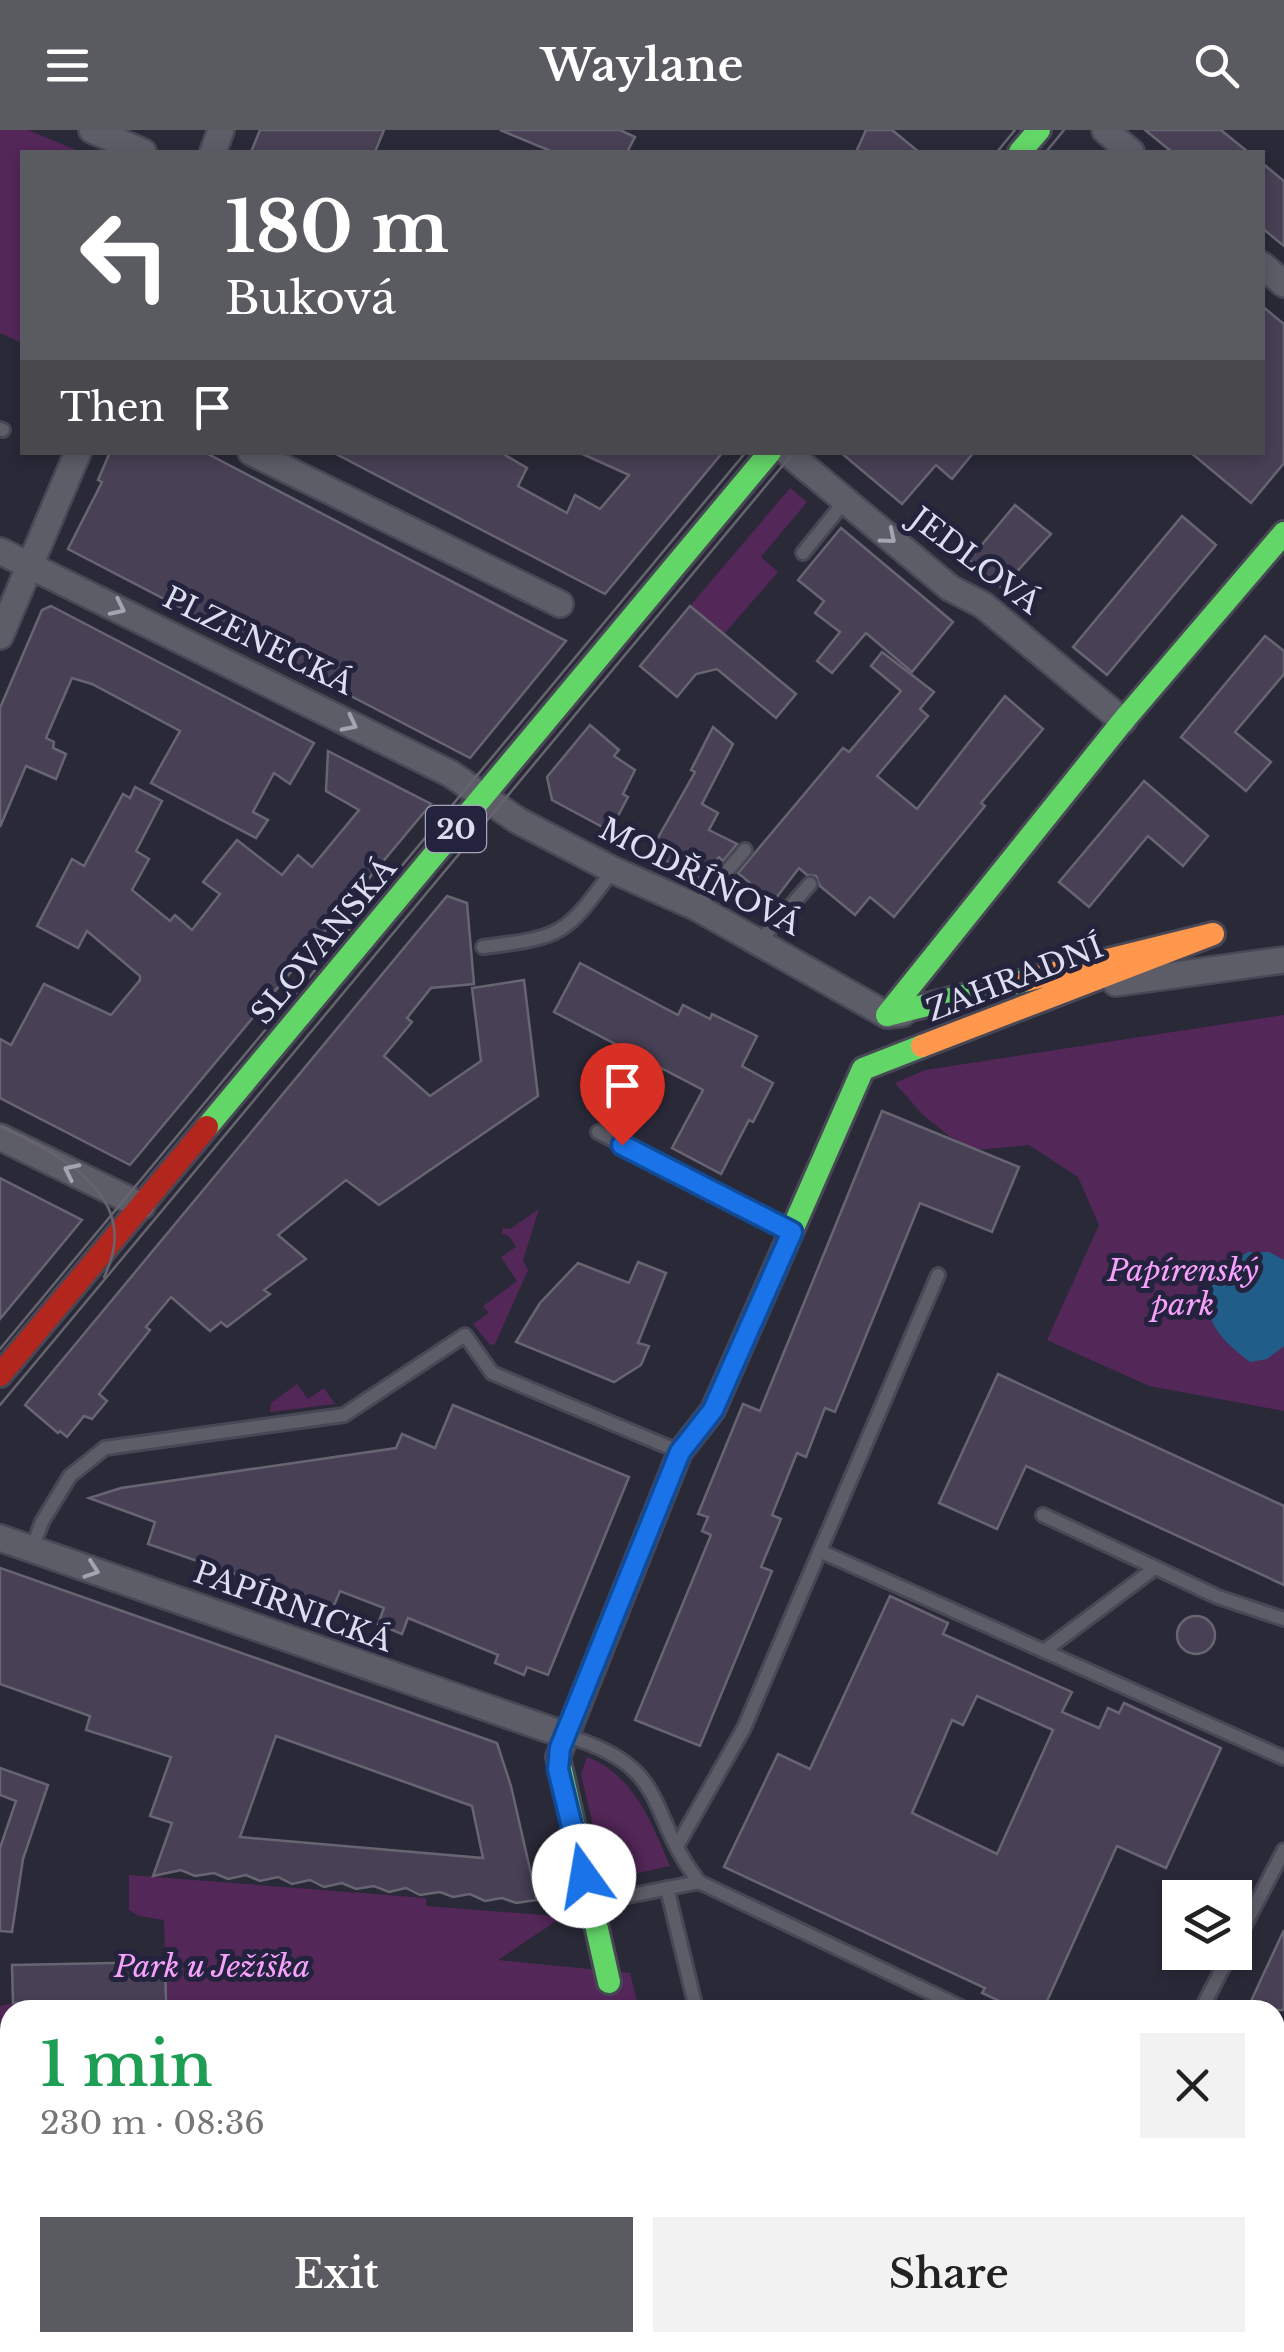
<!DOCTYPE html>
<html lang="en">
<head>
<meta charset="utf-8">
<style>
	body { margin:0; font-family:"Libre Baskerville",serif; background:#f2f2f2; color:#222; height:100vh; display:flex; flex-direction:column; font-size:38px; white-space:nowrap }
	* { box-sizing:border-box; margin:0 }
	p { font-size:32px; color:#767676 }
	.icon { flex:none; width:55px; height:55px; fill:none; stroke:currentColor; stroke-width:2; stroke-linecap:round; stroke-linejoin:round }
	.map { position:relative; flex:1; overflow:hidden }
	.drawer { position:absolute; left:0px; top:1870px; width:1285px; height:352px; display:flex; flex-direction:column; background:#fff; border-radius:30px 30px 0 0; box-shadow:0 5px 15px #0003 }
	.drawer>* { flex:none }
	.banner { position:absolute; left:20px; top:20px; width:1245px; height:305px; border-radius:0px; box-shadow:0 5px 15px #0003; background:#5a5a61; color:#fff; overflow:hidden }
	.controls { position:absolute; left:1162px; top:1750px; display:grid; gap:20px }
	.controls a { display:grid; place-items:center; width:90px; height:90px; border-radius:0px; background:#fff; box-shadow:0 5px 15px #0003; font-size:50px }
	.pin { position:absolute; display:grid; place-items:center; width:85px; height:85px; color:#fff; margin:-102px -42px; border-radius:50% 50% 50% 0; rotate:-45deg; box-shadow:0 0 10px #0007 }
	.pin .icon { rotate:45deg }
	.me { position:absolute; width:110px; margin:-55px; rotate:347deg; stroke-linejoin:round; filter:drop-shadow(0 0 8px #0008) }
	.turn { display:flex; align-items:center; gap:35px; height:210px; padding:0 40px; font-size:45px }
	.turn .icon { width:130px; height:130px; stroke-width:2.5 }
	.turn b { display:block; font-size:70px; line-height:85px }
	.then { display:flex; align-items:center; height:95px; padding:0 40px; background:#0003; gap:20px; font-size:38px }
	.round { display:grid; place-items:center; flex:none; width:105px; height:105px; border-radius:0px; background:#f2f2f2 }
	.overview { display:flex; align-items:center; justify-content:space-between; height:170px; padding:0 40px }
	h1 { font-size:60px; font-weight:600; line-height:75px; color:#1e9e55 }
	.button { display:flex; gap:20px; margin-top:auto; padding:20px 40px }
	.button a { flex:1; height:115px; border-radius:0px; background:#5a5a61; color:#fff; font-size:40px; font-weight:600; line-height:115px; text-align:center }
	.button a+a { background:#f2f2f2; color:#222 }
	header { display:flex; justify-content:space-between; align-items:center; height:130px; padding:0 40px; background:#5a5a61; color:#fff; font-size:45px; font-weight:600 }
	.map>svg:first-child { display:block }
	.green { fill:#542759 }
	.water { fill:#205d88 }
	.building { fill:#484055; stroke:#686572; stroke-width:2.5; fill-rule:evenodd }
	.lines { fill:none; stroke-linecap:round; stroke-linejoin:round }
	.lane-casing { stroke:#484755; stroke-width:18 }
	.street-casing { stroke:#484755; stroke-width:30 }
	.fast-casing { stroke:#484755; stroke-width:28 }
	.slow-casing { stroke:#484755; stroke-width:28 }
	.jam-casing { stroke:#484755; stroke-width:28 }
	.lane { stroke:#5d5d68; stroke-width:12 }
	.street { stroke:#5d5d68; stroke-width:25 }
	.fast { stroke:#63d668; stroke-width:22 }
	.slow { stroke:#ff974d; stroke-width:22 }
	.jam { stroke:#b3261e; stroke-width:22 }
	.tram { stroke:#65646f; stroke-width:2.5 }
	.oneway { stroke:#a3a3b2 }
	.route-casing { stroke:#114b97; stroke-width:25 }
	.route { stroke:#1a73e8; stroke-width:18 }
	.labels { text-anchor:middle; stroke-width:10; stroke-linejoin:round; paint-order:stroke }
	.shield { fill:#24233e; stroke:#a5a5ba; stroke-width:2.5 }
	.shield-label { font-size:28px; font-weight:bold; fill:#dcddef }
	.street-label { font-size:30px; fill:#dcddef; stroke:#24233e }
	.park-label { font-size:30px; font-style:italic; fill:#f7a1fd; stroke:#24233e }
</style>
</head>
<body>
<header><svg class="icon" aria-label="menu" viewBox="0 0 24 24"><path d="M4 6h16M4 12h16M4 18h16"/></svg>Waylane<svg class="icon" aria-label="search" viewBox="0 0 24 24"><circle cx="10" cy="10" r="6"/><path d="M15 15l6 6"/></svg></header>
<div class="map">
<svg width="1284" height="2222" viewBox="0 0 1284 2222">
	<rect width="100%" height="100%" fill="#2a2938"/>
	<!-- green -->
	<g class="green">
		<path d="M0 0H28L81 22H22V213L0 203Z"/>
		<path d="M790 358 807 372 761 427 778 442 724 504 690 476Z"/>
		<path d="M1284 885V1281L1149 1256 1047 1210 1099 1095 1078 1047 1029 1015 976 1020 949 1006 922 984 895 953 925 940Z"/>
		<path d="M539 1079 523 1130 528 1140 495 1214 490 1215 473 1194 489 1183 483 1176 517 1151 501 1127 516 1117 509 1106 502 1104 503 1098 510 1099Z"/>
		<path d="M297 1254 308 1269 324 1258 335 1274 270 1282 271 1273Z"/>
		<path d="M587 1627C633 1644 652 1693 670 1736L606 1750 581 1644Z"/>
		<path d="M129 1745 426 1768V1776L555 1786 556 1791 498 1830 630 1843 639 1880H10V2065L0 2070V1876L13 1873 166 1871 164 1790 139 1786 129 1780Z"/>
		<path d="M154 2213V2212L485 2213 472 2222H128Z"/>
	</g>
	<!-- water -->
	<g class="water">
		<path d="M1248 1122H1269L1284 1130V1216L1267 1229 1250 1232C1218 1208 1201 1189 1208 1146Z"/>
		<path d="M10 2065V2212L154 2213 128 2222H0V2070Z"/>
		<path d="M1273 2212 1284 2216V2222H674L642 2213Z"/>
	</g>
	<!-- building -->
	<g class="building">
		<path d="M260 0H384L375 22H251Z"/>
		<path d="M500 0H620L635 7 627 22H553Z"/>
		<path d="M866 0H892L919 22H856Z"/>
		<path d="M1145 0H1221L1248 22H1172Z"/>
		<path d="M1262 33 1284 51V116L1262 98Z"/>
		<path d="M1262 176 1284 194V333L1251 373 1190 322H1262Z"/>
		<path d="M110 322H204L566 511 470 628 68 419 102 352 98 350Z"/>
		<path d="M332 322H500L527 338 518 356 567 383 575 365 600 379 629 345 578 322H723L605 464Z"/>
		<path d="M840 322H974L952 349 936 335 902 374Z"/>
		<path d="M1015 375 1051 404 1002 458 969 430Z"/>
		<path d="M1182 386 1216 415 1107 545 1073 517Z"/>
		<path d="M841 398 953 492 912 542 866 503 832 543 817 531 840 502 815 483 824 471 798 450Z"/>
		<path d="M51 476 314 613 290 654 274 643 253 682 268 690 256 708 151 653 180 601 92 554 72 548 46 608 54 612 53 618 66 624 56 649 26 636 0 697V578L42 480Z"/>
		<path d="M690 476 796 564 776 588 717 539 696 544 677 567 640 536Z"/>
		<path d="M1265 506 1284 521V544L1235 602 1271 632 1246 661 1181 607Z"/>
		<path d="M882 522 934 562 920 579 928 586 877 646 917 679 1005 566 1043 599 981 673 985 676 894 787 870 767 855 785 820 756 816 746 807 745 799 738 773 772 738 743 843 618 849 622 901 561 871 536Z"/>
		<path d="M590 595 619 620 614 626 635 640 623 664 628 667 610 701 552 670 547 647Z"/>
		<path d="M713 597 733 614 702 674 718 683 709 700 737 714 723 731 719 727 701 749 650 722 695 642 691 640Z"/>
		<path d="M328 621 431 674 130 1035 0 968V909L11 915 44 854 111 885 140 850V846L87 801 78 818 37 796 72 729 84 736 123 664 130 668 135 657 162 671 136 721 149 729 132 760 170 791 175 785 192 800 220 764 203 752 237 710 282 745 298 725 312 737 359 680 326 661Z"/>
		<path d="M1144 651 1208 706 1183 736 1148 706 1089 777 1059 752Z"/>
		<path d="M447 766 467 773 474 854 431 858 407 888 412 892 384 926 430 966 481 931 472 858 524 850 538 966 379 1075 346 1050 278 1105 306 1129 264 1160 270 1164 227 1197 221 1192 210 1201 171 1167 146 1197 150 1200 99 1264 107 1271 92 1289 84 1286 67 1307 60 1301 58 1303 25 1275Z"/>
		<path d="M580 833 678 885 683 875 710 889 712 884 757 906 742 936 773 953 753 992 749 990 721 1044 672 1018 703 960 554 882Z"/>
		<path d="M882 981 1019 1037 992 1102 920 1073 835 1282 825 1278 806 1327 797 1323 772 1385 781 1389 761 1437 772 1441 700 1616 635 1590 711 1405 702 1401 708 1387 698 1384 743 1274 760 1281Z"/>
		<path d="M0 1048 82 1090 0 1189Z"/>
		<path d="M638 1132 666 1143 638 1213 649 1216 641 1235 614 1252 516 1212 540 1173 578 1133 629 1153Z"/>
		<path d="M998 1244 1284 1376V1455L1026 1336 997 1399 939 1373Z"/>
		<path d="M453 1275 629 1347 548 1545 527 1537 524 1545 495 1533 498 1525 408 1488 402 1504 378 1494 384 1478 340 1461 333 1478 148 1414 155 1392 89 1368 121 1358 396 1318 402 1304 435 1318Z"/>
		<path d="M0 1438 497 1613 511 1656 537 1770 516 1773 502 1768 485 1771 470 1764 453 1767 440 1762 420 1765 406 1758 389 1762 374 1756 356 1759 342 1753 324 1757 310 1750 292 1754 278 1747 260 1751 246 1745 228 1749 214 1743 195 1746 181 1740 153 1746 172 1693 150 1686 171 1627 86 1600 90 1586 0 1554ZM276 1606 472 1676 483 1728 240 1707Z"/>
		<path d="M890 1466 948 1493 943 1504 1072 1562 1062 1582 1099 1598 1108 1578 1119 1583 1124 1573 1221 1618 1166 1738 1117 1716 1043 1880H1019L982 1863 985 1858 724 1737 778 1624 810 1639ZM977 1566 1053 1600 997 1724 912 1683 952 1590 963 1595Z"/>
		<circle cx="1196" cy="1505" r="19"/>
		<path d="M0 1638 48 1655 23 1729 12 1802 0 1801V1718L16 1671 0 1665Z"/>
		<path d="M1284 1800V1880H1247L1263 1845Z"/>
		<path d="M165 1832 166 1871 13 1873 12 1835Z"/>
	</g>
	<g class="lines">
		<defs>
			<g id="lane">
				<path d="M0 299 3 300"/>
				<path d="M803 423 845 371"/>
				<path d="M696 777 745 720"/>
				<path d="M759 812 810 754"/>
				<path d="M483 817C564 807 565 805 613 740"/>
				<path d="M598 1002 789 1101"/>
				<path d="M1043 1385 1218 1467 1284 1489"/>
				<path d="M32 1419 42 1392 70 1346 105 1318 344 1285 465 1205 492 1243 678 1321"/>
				<path d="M822 1422 1284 1628"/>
				<path d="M1044 1521 1155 1438"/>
				<path d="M567 1606C673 1638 644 1681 699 1752L967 1880"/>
				<path d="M677 1716 744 1598 938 1145"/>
				<path d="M667 1758 695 1874"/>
				<path d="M628 1766 699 1752"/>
				<path d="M1235 1814 1284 1720"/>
				<path d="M1201 1880 1231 1822"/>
				<path d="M1275 2044 1284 2048"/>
			</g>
			<g id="street">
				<path d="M92 0 143 22"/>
				<path d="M1105 0 1131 22"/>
				<path d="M213 22 221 0"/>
				<path d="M1262 135 1284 154"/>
				<path d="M251 322 560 474"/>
				<path d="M787 322 950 458 983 475 1123 591"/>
				<path d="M0 421 451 644 517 690 613 740 696 777 887 885 903 883"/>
				<path d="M0 506 78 322"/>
				<path d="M1116 853 1284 830"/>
				<path d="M0 1007 142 1076"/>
				<path d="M0 1408 565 1605"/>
			</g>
			<g id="fast">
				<path d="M1020 22 1039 0"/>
				<path d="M1027 850 887 885 1123 591 1284 403"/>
				<path d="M207 997 770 322"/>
				<path d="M609 1852 558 1627 680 1322 713 1280 863 939 922 916"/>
			</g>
			<path id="slow" d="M922 916 1213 804 1027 850"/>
			<path id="jam" d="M0 1245 207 997"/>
		</defs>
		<!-- lane casing -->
		<use href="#lane" class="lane-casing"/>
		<!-- street casing -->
		<use href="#street" class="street-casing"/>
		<!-- fast casing -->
		<use href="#fast" class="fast-casing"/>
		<!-- slow casing -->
		<use href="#slow" class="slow-casing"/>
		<!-- jam casing -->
		<use href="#jam" class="jam-casing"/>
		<!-- lane -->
		<use href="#lane" class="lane"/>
		<!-- street -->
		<use href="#street" class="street"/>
		<!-- fast -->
		<use href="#fast" class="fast"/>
		<!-- slow -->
		<use href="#slow" class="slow"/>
		<!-- jam -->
		<use href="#jam" class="jam"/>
		<!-- tram -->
		<g class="tram">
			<path d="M997 22 1015 0"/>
			<path d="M1046 22 1064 0"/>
			<path d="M0 996C59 1024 145 1066 104 1147"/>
			<path d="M0 1219 746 322"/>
			<path d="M0 1275 794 322"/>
		</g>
	</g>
	<!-- one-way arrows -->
	<defs><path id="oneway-chevron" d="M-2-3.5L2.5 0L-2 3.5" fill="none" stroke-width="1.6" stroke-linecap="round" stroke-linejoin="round" transform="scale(2.5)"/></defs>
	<g class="oneway">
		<use href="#oneway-chevron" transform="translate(889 407) rotate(40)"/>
		<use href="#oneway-chevron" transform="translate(118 478) rotate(26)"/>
		<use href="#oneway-chevron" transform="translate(350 594) rotate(27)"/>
		<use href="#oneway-chevron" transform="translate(71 1041) rotate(-154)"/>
		<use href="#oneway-chevron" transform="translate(92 1440) rotate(19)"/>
	</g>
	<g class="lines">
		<defs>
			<path id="route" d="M584 1746 558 1639 560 1618 680 1322 713 1280 792 1102 622 1015"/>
		</defs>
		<!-- route casing -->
		<use href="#route" class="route-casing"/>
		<!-- route -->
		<use href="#route" class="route"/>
	</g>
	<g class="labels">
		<!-- shield labels -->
		<rect class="shield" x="426" y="676" width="60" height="46" rx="8"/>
		<g class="shield-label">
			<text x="456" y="709">20</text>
		</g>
		<!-- street labels -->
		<g class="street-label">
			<text transform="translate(975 431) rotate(37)" y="10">JEDLOVÁ</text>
			<text transform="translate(258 511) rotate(26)" y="10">PLZENECKÁ</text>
			<text transform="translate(700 747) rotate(27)" y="10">MODŘÍNOVÁ</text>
			<text transform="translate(324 811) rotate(-50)" y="10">SLOVANSKÁ</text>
			<text transform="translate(1015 849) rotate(-21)" y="10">ZAHRADNÍ</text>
			<text transform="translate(293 1477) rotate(20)" y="10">PAPÍRNICKÁ</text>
		</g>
		<!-- park labels -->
		<g class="park-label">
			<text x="1183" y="1151">Papírenský<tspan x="1183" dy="34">park</tspan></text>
			<text x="212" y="1847">Park u Ježíška</text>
		</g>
	</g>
</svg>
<div class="controls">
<a><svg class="icon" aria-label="layers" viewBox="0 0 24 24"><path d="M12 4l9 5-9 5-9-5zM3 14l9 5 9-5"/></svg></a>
</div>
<div class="pin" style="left:622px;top:1015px;background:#d93025"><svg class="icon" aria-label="arrive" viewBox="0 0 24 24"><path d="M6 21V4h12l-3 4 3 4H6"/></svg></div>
<svg class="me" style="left:584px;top:1746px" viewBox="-20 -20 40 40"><circle r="19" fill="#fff"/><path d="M0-13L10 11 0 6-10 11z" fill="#1a73e8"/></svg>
<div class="banner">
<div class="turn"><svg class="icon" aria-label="left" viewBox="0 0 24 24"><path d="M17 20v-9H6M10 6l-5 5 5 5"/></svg><div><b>180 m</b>Buková</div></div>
<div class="then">Then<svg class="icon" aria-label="arrive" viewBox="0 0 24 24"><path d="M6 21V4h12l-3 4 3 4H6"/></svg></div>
</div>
<section class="drawer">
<div class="overview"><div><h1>1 min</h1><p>230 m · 08:36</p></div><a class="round"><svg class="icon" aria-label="close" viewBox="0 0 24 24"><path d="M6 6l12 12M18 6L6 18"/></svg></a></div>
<div class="button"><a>Exit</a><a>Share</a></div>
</section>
</div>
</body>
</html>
